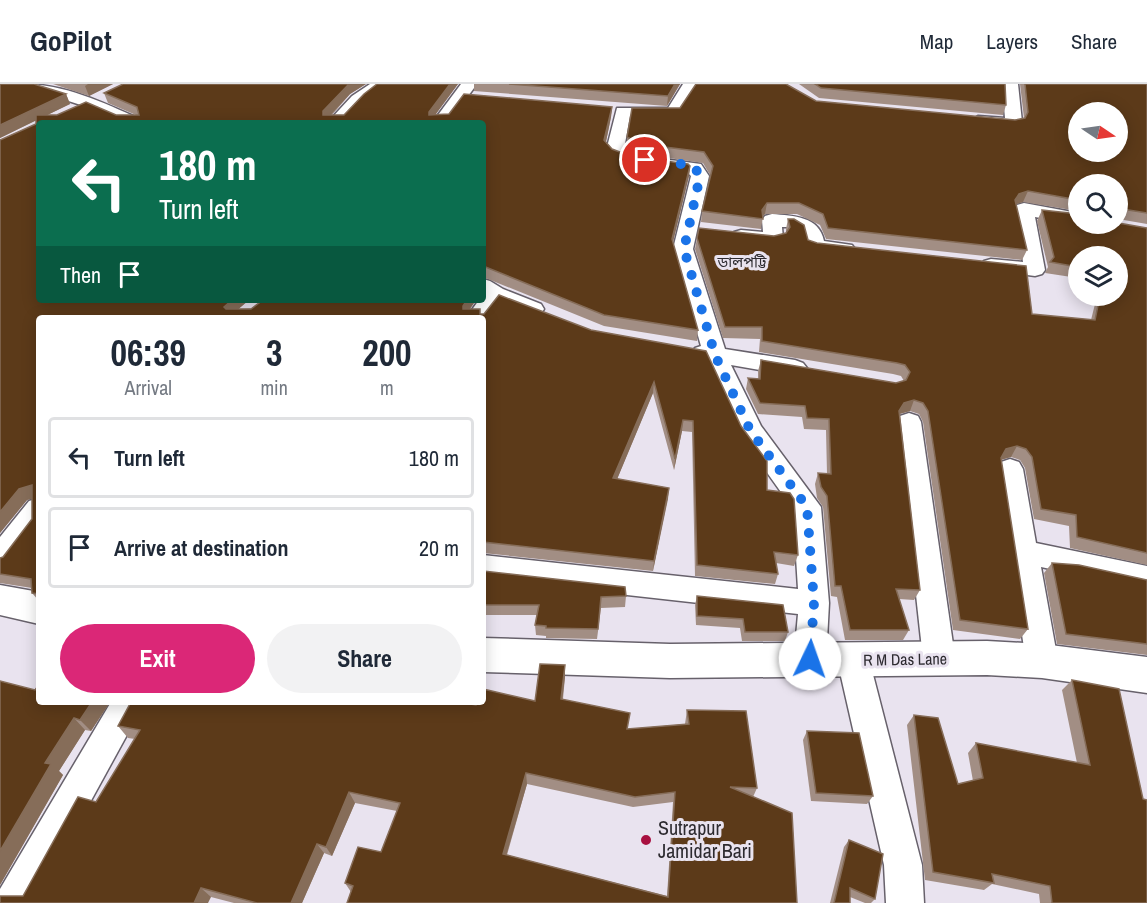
<!DOCTYPE html>
<html lang="en">
<head>
<meta charset="utf-8">
<style>
	body { margin:0; font-family:"Archivo Narrow","Noto Sans Bengali",sans-serif; background:#f2f2f3; color:#1f2937; height:100vh; display:flex; flex-direction:column; font-size:22px; white-space:nowrap }
	* { box-sizing:border-box; margin:0 }
	p { font-size:20px; color:#747a83 }
	.icon { flex:none; width:33px; height:33px; fill:none; stroke:currentColor; stroke-width:2; stroke-linecap:round; stroke-linejoin:round }
	.map { position:relative; flex:1; overflow:hidden }
	.side { position:absolute; left:36px; top:231px; width:450px; height:390px; display:flex; flex-direction:column; background:#fff; border-radius:6px; box-shadow:0 3px 15px #0003 }
	.side>* { flex:none }
	.hud { position:absolute; left:36px; top:36px; width:450px; height:183px; border-radius:6px; box-shadow:0 3px 15px #0003; background:#0b6e4f; color:#fff; overflow:hidden }
	.needle { width:39px; rotate:103deg }
	.buttons { position:absolute; left:1068px; top:18px; display:grid; gap:12px }
	.buttons a { display:grid; place-items:center; width:60px; height:60px; border-radius:50%; background:#fff; box-shadow:0 3px 15px #0003; font-size:30px }
	.pin { position:absolute; display:grid; place-items:center; width:51px; height:51px; color:#fff; margin:-26px; border:3px solid #fff; border-radius:50%; box-shadow:0 2px 6px #0007 }
	.me { position:absolute; width:66px; margin:-33px; rotate:3deg; stroke-linejoin:round; filter:drop-shadow(0 0 4px #0008) }
	.turn { display:flex; align-items:center; gap:21px; height:126px; padding:0 24px; font-size:27px }
	.turn .icon { width:78px; height:78px; stroke-width:2.5 }
	.turn b { display:block; font-size:42px; line-height:51px }
	.then { display:flex; align-items:center; height:57px; padding:0 24px; background:#0003; gap:12px; font-size:22px }
	.eta { display:flex; justify-content:space-evenly; align-items:center; height:102px; text-align:center }
	.eta b { font-size:36px; font-weight:700; line-height:42px }
	.action { display:flex; gap:12px; margin-top:auto; padding:12px 24px }
	.action a { flex:1; height:69px; border-radius:36px; background:#db2777; color:#fff; font-size:24px; font-weight:700; line-height:69px; text-align:center }
	.action a+a { background:#f2f2f3; color:#1f2937 }
	ul { padding:0; list-style:none }
	li { display:flex; align-items:center; gap:18px; height:81px; margin:0 12px 9px; padding:0 12px; border:3px solid #e0e1e3; border-radius:6px }
	li div { flex:1 }
	li b { display:block; font-size:22px }
	li em { font-style:normal }
	header { display:flex; align-items:center; gap:36px; box-sizing:border-box; height:84px; padding:0 30px; background:#fff; border-bottom:2px solid #e0e1e3 }
	header strong { font-size:28px }
	nav { display:flex; gap:33px; margin-inline-start:auto; font-size:21px }
	.map>svg:first-child { display:block }
	.lines { fill:none; stroke-linecap:round; stroke-linejoin:round }
	.minor-casing { stroke:#67616b; stroke-width:3 }
	.tertiary-casing { stroke:#67616b; stroke-width:3 }
	.minor { fill:#fff; fill-rule:evenodd }
	.tertiary { fill:#fff; fill-rule:evenodd }
	.wall { fill:#a28e84; fill-rule:evenodd }
	.shaded-wall { fill:#866d59 }
	.building { fill:#5c3a19; stroke:#866d59; stroke-width:1.5; fill-rule:evenodd }
	.route { stroke:#1a73e8; stroke-width:10; stroke-dasharray:0 18 }
	.poi-dot { fill:#a81040; stroke:#e9e3ef; stroke-width:2 }
	.labels { text-anchor:middle; stroke-width:6; stroke-linejoin:round; paint-order:stroke }
	.far-neighbourhood-label { font-size:15px; fill:#2d2b30; stroke:#e9e3ef }
	.street-label { font-size:16px; fill:#2d2b30; stroke:#e9e3ef }
	.near-poi-label { font-size:20px; fill:#2d2b30; stroke:#e9e3ef; text-anchor:start }
</style>
</head>
<body>
<header>
<strong>GoPilot</strong>
<nav><a>Map</a><a>Layers</a><a>Share</a></nav>
</header>
<div class="map">
<svg width="1147" height="819" viewBox="0 0 1147 819">
	<rect width="100%" height="100%" fill="#e9e3ef"/>
	<g class="lines">
		<defs>
			<g id="minor">
				<path d="M22 0C65 0 102 18 140 35L142 39H121L84 22 25 3Z"/>
				<path d="M370 0H388L364 18 344 39H327L352 12Z"/>
				<path d="M461 0H477L448 39H432Z"/>
				<path d="M683 0H699L679 32H630L624 65 640 72 701 80 709 92 693 165 725 265 795 276 803 279 807 284 803 289 795 292 731 281 761 342 821 423 829 519 826 575 821 585 810 589 799 585 794 575 798 530 483 495V471L798 505 793 425 741 352 706 277 695 274 691 269 695 264 701 262 673 165 691 92 686 87 624 78 615 75 606 67 617 24H668Z"/>
				<path d="M1002 0H1018L1022 38 1020 42 1005 44 972 40 970 37 978 32 1005 34Z"/>
				<path d="M1024 119 1078 129V140H1083L1078 141 1035 133 1045 186 1042 190 1035 192 984 185 981 181 984 177 991 175 1023 178 1015 125 1017 121Z"/>
				<path d="M772 130C794 132 819 132 824 157L852 161 855 165 852 169 845 171 808 166 803 150 792 143H782L783 155 780 159C766 163 748 160 734 156L731 152 734 148 741 146 763 148 762 136 765 132Z"/>
				<path d="M483 195 490 197 503 205 541 220 544 225 541 230 533 232 499 219 485 239H483V234H466L479 216H483Z"/>
				<path d="M909 329 918 332 921 338 955 574 950 584 939 588 928 584 923 574 897 338 900 332Z"/>
				<path d="M1010 375 1019 378 1023 385 1036 459 1147 482V506L1041 483 1058 577 1053 587 1042 591 1031 587 1026 577 997 385 1001 378Z"/>
				<path d="M39 414V444L10 482 0 486V453L29 417Z"/>
				<path d="M853 561 864 565 869 575 922 781 924 819H886L884 781 837 575 842 565Z"/>
				<path d="M111 618H145L35 819H0V805Z"/>
			</g>
			<g id="tertiary">
				<path d="M0 501 39 508V540L0 531Z"/>
				<path d="M483 554 670 560 987 557 1042 560 1147 573V609L1042 594 987 591 670 594 483 588Z"/>
			</g>
		</defs>
		<!-- minor casing -->
		<use href="#minor" class="minor-casing"/>
		<!-- tertiary casing -->
		<use href="#tertiary" class="tertiary-casing"/>
		<!-- minor -->
		<use href="#minor" class="minor"/>
		<!-- tertiary -->
		<use href="#tertiary" class="tertiary"/>
	</g>
	<!-- wall -->
	<g class="wall">
		<path d="M0 0 66 10 70 20 47 31H136L108 19 104 9 123 0H366L350 10 332 31H344L458 0 435 31 612 23 611 33 606 58 612 65 633 73 690 82 689 92 673 158 698 246 697 257 604 242 483 193V39L39 216H249L238 225 476 216 470 225 480 230 591 246 706 267 767 406 798 471 794 482 776 479 778 490 775 500 695 492 692 348 682 347 674 386 653 309 617 395 669 404 653 487 483 469V234H39V517L32 509V504L0 499V474L3 473 32 435V414L27 416 0 449V56L36 40V36L0 54Z"/>
		<path d="M53 0H113L89 12Z"/>
		<path d="M474 0H680L667 22 474 7Z"/>
		<path d="M799 0H1005L1006 21 1003 31 819 14Z"/>
		<path d="M1020 0H1147V140L1118 135V100H1078V127L1023 118 1016 120 1027 166 1022 176 826 155 820 141 797 130H765L763 132 761 145 701 138 702 127 710 91 703 79 641 70 627 64V53L680 24 816 17 1015 36 1024 34Z"/>
		<path d="M1042 126 1078 140 1147 144V481L1070 464 1069 442 1034 435 1025 384 1020 376 1011 373 1001 376 1028 545 1020 555 953 546 923 338 919 330 910 327 900 330 920 506 914 516 899 515 909 546 903 556H845L837 513 831 512 823 423 817 414 815 400 818 389 827 390 826 346 804 345 802 333 758 330 746 305 748 294 758 295V287L761 276 896 299 904 297 901 292 893 290 759 268 760 255 723 254 695 165 697 154 774 152 786 149V145L788 135 808 156 817 159 1032 230 1091 236 1097 212H1118V172H1078V194L1045 189 1048 183 1037 137Z"/>
		<path d="M1052 479 1147 496V571L1057 560 1044 489Z"/>
		<path d="M483 487 626 512 625 523 601 524 597 555 546 554V552L536 551 535 541 537 531H483Z"/>
		<path d="M697 512 788 548 785 557H742L740 544 696 541 695 521Z"/>
		<path d="M565 593 563 615 628 645 685 640 687 626 757 704 753 713 797 819 351 808 345 799 381 768 397 727 355 719 332 772 324 769 302 819H234L211 813 23 812 96 718 135 655 128 654 118 642 428 620 476 621 535 617ZM527 700 633 723 673 718 667 812 507 771Z"/>
		<path d="M1072 596 1147 819H1040L1039 810 992 800 984 806 925 796 907 641 914 631 958 700 973 697 968 669 976 659 1077 679 1062 606Z"/>
		<path d="M35 606 39 618H110L91 647 85 646 59 687 63 691 0 801Z"/>
		<path d="M807 647 873 712 867 720 811 717 803 656Z"/>
		<path d="M849 756 875 815 871 819H865L850 813V819H830L844 763Z"/>
	</g>
	<!-- shaded-wall -->
	<g class="shaded-wall">
		<path d="M88 0H113L89 12 85 2Z"/>
		<path d="M349 0H366L350 10 325 37V39L323 27Z"/>
		<path d="M450 0H458L430 38 429 28Z"/>
		<path d="M675 0H680L667 22 668 12Z"/>
		<path d="M66 10 70 20 0 54V41Z"/>
		<path d="M612 23 611 33 604 67V56Z"/>
		<path d="M690 82 689 92 671 166 672 155Z"/>
		<path d="M1028 107 1023 118 1014 121 1015 116 1019 110Z"/>
		<path d="M767 119 765 130 761 134 762 126Z"/>
		<path d="M232 216H249L228 234 224 223Z"/>
		<path d="M467 216H476L464 233 463 222Z"/>
		<path d="M654 298 653 309 613 405V394Z"/>
		<path d="M914 316 910 327 899 330V327L904 319Z"/>
		<path d="M683 336 682 347 674 386 675 375Z"/>
		<path d="M1017 362 1011 373 1000 376 1006 365Z"/>
		<path d="M32 401 39 413 27 416 0 449V428L19 405Z"/>
		<path d="M669 404 668 415 653 487 654 477Z"/>
		<path d="M565 581V593L561 626V615Z"/>
		<path d="M92 618H110L91 647 80 636Z"/>
		<path d="M74 634 85 646 59 687 63 691 0 801V767L45 679Z"/>
		<path d="M526 689 527 700 504 779 503 770Z"/>
		<path d="M349 708 355 719 332 772 326 763Z"/>
		<path d="M317 760 324 769 302 819H291Z"/>
		<path d="M201 804 211 813 208 819H194Z"/>
	</g>
	<!-- building -->
	<g class="building">
		<path d="M0 0H34L66 10 0 41Z"/>
		<path d="M123 0H349L323 27V31H344L364 10 377 0H450L429 28V31L449 30 464 10 612 23 604 56 612 65 633 73 688 80 690 82 672 155 698 246 604 231 483 182V39H39V216H232L224 223 226 225H251L263 216H467L463 222V225H480V230H484L499 211 591 246 706 267 741 342 767 377V406L790 409 794 415 798 471 774 468 778 490 697 481 693 337 683 336 675 375 654 298 613 394 669 404 654 477 483 458V234H39V510L32 509 31 495 0 490V474L3 473 32 435V401L19 405 0 428V56L36 40V31H57L86 18 116 31H139L137 23 104 9Z"/>
		<path d="M509 0H675L668 12Z"/>
		<path d="M696 0H786L816 17 1015 36 1025 34 1028 28 1025 0H1147V129L1122 125V127H1118V100H1078V116L1028 107 1019 110 1015 116 1027 166 828 144 823 130 799 119H767L762 126 763 135 702 127 713 82 704 68 641 60 627 53 632 24H680ZM1078 28H1118V68H1078Z"/>
		<path d="M815 0H1005L1006 21 821 4Z"/>
		<path d="M1042 126 1078 130V140H1118V139L1147 144V469L1077 453 1076 431 1041 425 1032 373 1026 365 1017 362 1006 365 1001 374 1028 545 960 536 928 327 923 319 914 316 904 319 899 327 920 506 896 505 909 546H850L841 502H835L827 412 821 403 818 389 831 390 829 335 807 334 805 322 760 319 748 294 760 295 761 276 896 299 906 296 910 288 905 281 897 279 762 257V243H725L697 154 699 144 774 152 786 149 790 143 788 135H794L804 141 808 156 817 159 1026 182 1032 230 1095 236 1100 212H1118V172H1078V183L1050 178 1054 173Z"/>
		<path d="M1052 479 1079 481 1147 496V560L1066 550Z"/>
		<path d="M483 487 625 503 626 512 601 513 598 545 546 544V542L535 541 539 521H483Z"/>
		<path d="M697 512 783 521 788 548H745L743 535 697 532Z"/>
		<path d="M540 580 565 581 561 615 630 629 627 645 689 640 687 626 746 627 757 704 730 703 792 729 797 819H347L353 802 345 799 358 763 381 768 400 719 349 708 326 763 317 760 291 819H257L201 804 194 819H0V812H23L78 713 96 718 140 646 118 642 131 618H417L428 620 429 618H458L476 621 477 618H483V605L535 617ZM526 689 635 713 675 708 668 813 503 770Z"/>
		<path d="M1072 596 1119 605 1143 715 1147 716V819H1052L1050 802 992 790 994 799 933 788 914 631 938 634 958 700 983 694 976 659 1090 681Z"/>
		<path d="M0 597 35 606 39 601V618H92L80 636 74 634 45 679 51 680 0 767Z"/>
		<path d="M807 647 859 649 873 712 816 709Z"/>
		<path d="M849 756 883 770 875 815 850 804V819H834Z"/>
	</g>
	<g class="lines">
		<!-- route -->
		<path class="route" d="M645 76 681 80 695 84 700 92 684 165 715 271 750 346 807 423 814 519 810 575"/>
	</g>
	<!-- markers -->
	<circle class="poi-dot" cx="646" cy="756" r="6"/>
	<g class="labels">
		<!-- far-neighbourhood labels -->
		<g class="far-neighbourhood-label">
			<text x="742" y="183">ডালপট্টি</text>
		</g>
		<!-- street labels -->
		<g class="street-label">
			<text transform="translate(905 575) rotate(-1)" y="6">R M Das Lane</text>
		</g>
		<!-- near-poi labels -->
		<g class="near-poi-label">
			<text x="658" y="751">Sutrapur<tspan x="658" dy="23">Jamidar Bari</tspan></text>
		</g>
	</g>
</svg>
<div class="buttons">
<a><svg class="needle" viewBox="-14 -14 28 28"><path d="M0-13l5 13h-10z" fill="#e53935"/><path d="M0 13l5-13h-10z" fill="#747a83"/></svg></a>
<a><svg class="icon" aria-label="search" viewBox="0 0 24 24"><circle cx="10" cy="10" r="6"/><path d="M15 15l6 6"/></svg></a>
<a><svg class="icon" aria-label="layers" viewBox="0 0 24 24"><path d="M12 4l9 5-9 5-9-5zM3 14l9 5 9-5"/></svg></a>
</div>
<div class="pin" style="left:645px;top:76px;background:#d93025"><svg class="icon" aria-label="arrive" viewBox="0 0 24 24"><path d="M6 21V4h12l-3 4 3 4H6"/></svg></div>
<svg class="me" style="left:810px;top:575px" viewBox="-20 -20 40 40"><circle r="19" fill="#fff"/><path d="M0-13L10 11 0 6-10 11z" fill="#1a73e8"/></svg>
<div class="hud">
<div class="turn"><svg class="icon" aria-label="left" viewBox="0 0 24 24"><path d="M17 20v-9H6M10 6l-5 5 5 5"/></svg><div><b>180 m</b>Turn left</div></div>
<div class="then">Then<svg class="icon" aria-label="arrive" viewBox="0 0 24 24"><path d="M6 21V4h12l-3 4 3 4H6"/></svg></div>
</div>
<section class="side">
<div class="eta">
<div><b>06:39</b><p>Arrival</p></div>
<div><b>3</b><p>min</p></div>
<div><b>200</b><p>m</p></div>
</div>
<ul>
<li><svg class="icon" aria-label="left" viewBox="0 0 24 24"><path d="M17 20v-9H6M10 6l-5 5 5 5"/></svg><div><b>Turn left</b></div><em>180 m</em></li>
<li><svg class="icon" aria-label="arrive" viewBox="0 0 24 24"><path d="M6 21V4h12l-3 4 3 4H6"/></svg><div><b>Arrive at destination</b></div><em>20 m</em></li>
</ul>
<div class="action"><a>Exit</a><a>Share</a></div>
</section>
</div>
</body>
</html>
